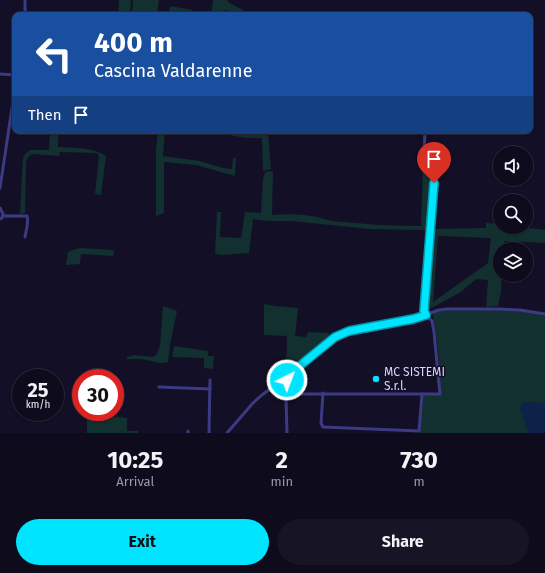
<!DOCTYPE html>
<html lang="en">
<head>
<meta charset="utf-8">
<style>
	body { margin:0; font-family:"Fira Sans",sans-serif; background:#171425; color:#f1f3f6; height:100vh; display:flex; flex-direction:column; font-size:15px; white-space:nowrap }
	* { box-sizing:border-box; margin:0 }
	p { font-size:13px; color:#9b9ba3 }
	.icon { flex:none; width:22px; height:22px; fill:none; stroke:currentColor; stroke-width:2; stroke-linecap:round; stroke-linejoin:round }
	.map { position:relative; height:433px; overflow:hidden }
	.details { display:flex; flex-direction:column; background:#0e0b1c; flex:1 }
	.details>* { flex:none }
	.hud { position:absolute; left:12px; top:12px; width:521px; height:122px; border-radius:8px; box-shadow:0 1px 3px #0004,0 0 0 1px #2e2b3b; background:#1a4fa0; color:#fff; overflow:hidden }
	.fabs { position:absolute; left:493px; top:146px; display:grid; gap:8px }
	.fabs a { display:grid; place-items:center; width:40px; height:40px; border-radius:50%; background:#0e0b1c; box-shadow:0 1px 3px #0004,0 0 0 1px #2e2b3b; font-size:20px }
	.speed { position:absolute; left:12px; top:369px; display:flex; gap:8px; font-size:20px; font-weight:700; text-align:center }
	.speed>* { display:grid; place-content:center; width:52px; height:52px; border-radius:50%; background:#0e0b1c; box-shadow:0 1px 3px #0004,0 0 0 1px #2e2b3b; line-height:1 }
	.speed small { font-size:10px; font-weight:400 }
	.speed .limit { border:6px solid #d22; background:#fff; color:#111 }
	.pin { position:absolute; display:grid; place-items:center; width:34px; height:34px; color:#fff; margin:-41px -17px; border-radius:50% 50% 50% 0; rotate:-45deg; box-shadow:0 0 4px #0007 }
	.pin .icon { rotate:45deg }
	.me { position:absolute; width:44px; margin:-22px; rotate:42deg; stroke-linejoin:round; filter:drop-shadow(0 0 3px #0008) }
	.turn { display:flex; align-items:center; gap:14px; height:84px; padding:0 16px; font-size:18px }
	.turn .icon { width:52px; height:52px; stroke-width:2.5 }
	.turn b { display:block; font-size:28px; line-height:34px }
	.then { display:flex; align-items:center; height:38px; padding:0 16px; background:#0003; gap:8px; font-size:15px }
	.eta { display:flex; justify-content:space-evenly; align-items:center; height:68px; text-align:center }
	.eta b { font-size:24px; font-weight:700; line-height:28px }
	.action { display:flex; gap:8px; margin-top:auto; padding:8px 16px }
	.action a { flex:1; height:46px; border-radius:24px; background:#00e5ff; color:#111; font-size:16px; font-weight:700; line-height:46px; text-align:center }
	.action a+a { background:#171425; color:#f1f3f6 }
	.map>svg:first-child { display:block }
	.green { fill:#12302f; fill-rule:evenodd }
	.water { fill:#0c2248 }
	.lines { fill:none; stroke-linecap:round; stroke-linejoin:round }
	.minor { stroke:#3d3a85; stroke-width:3 }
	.route-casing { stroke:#0095a6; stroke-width:10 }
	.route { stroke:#00e5ff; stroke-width:7 }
	.poi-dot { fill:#00e5ff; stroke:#130f26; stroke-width:1.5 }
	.labels { text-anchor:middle; stroke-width:3; stroke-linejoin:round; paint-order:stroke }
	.poi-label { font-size:12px; fill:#d9d4ff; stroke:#130f26; text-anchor:start }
</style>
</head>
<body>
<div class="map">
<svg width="545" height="433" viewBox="0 0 545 433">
	<rect width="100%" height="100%" fill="#130f26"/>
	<!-- green -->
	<g class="green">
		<path d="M119 0H131L130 15 118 13Z"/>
		<path d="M133 0H159L157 15H132Z"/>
		<path d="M213 0H228V2L252 15H239L224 10 221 15H211Z"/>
		<path d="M170 6 192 10 191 15H168Z"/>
		<path d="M50 131H58V147C74 148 92 147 106 156L101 195 95 194 99 156 97 153 60 152 59 156 32 154 28 157 26 162 25 213 20 214 23 158 25 154 30 150H49Z"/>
		<path d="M158 131H165L163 156 200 161 223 168 232 169 233 158H236L235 176 196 165 164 162V213L156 216V149Z"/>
		<path d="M222 131H268L271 169 263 171 262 138H246L222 134Z"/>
		<path d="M423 166H428L432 176 429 230 369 229 291 221H268L253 219 249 253 222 255 215 254 217 212H221L220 237 241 238 245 212 261 213 263 178 265 173 268 171 273 172 272 215C285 214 299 214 312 216 319 217 326 220 333 221 362 224 391 226 421 226Z"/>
		<path d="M486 223 500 224V227H520L545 230V243L504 241V249H500V275H502L501 292 498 306 486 307 488 280 476 279 461 292 426 311 435 235V229L486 228ZM438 236 491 238 488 263 433 302Z"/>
		<path d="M81 248 114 250 113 256 81 254 80 264 66 265 68 252 76 249Z"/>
		<path d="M264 304 275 306 298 308 295 336 306 337 308 332 328 333 331 337 309 357 286 375 287 336 264 335Z"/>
		<path d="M163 306 177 311 170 345 168 362C159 365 150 360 141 359 137 359 132 359 127 359V357L135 355 153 357 156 355 160 346Z"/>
		<path d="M498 309 545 314V433H419L422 394 440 395C440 366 438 340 432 312L439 310Z"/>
		<path d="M174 346 208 351V356H214L213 369 204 368V358L172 357Z"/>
		<path d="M110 416 127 418V431H138V433H87V419H90V420H107V418H110Z"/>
	</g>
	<!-- water -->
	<path class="water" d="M529 402 545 403V433H528L520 408 522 403Z"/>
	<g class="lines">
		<!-- minor -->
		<g class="minor">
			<path d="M25 15V0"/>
			<path d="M0 74 15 75"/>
			<path d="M0 188 15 88"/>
			<path d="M0 208 3 214 2 218 0 219"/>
			<path d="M3 216H27C29 222 26 231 25 237"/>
			<path d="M286 377 288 386 286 399 287 433"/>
			<path d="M159 387 210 389"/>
			<path d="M323 393 321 423 323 427 419 431 422 394"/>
			<path d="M287 394H440L434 332 432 321 426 315 424 311 434 183 433 175 424 155 425 131"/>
			<path d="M188 433V431"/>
			<path d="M209 433 210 380"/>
			<path d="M227 433 253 403 262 395 314 355 335 337 349 331 413 319 439 310 447 309H497L520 310 545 314"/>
		</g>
	</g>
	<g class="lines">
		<defs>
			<path id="route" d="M287 380 286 377 335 337 349 331 413 319 426 315 424 311 434 183"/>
		</defs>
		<!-- route casing -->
		<use href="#route" class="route-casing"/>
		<!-- route -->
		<use href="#route" class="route"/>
	</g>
	<!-- markers -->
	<circle class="poi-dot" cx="376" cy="379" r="4"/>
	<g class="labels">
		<!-- poi labels -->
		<g class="poi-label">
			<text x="384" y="376">MC SISTEMI<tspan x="384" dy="14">S.r.l.</tspan></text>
		</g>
	</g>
</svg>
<div class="fabs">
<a><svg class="icon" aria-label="sound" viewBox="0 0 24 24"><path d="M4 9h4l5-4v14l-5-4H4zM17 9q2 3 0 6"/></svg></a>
<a><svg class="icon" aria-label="search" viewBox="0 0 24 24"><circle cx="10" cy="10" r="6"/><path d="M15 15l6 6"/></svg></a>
<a><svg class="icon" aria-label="layers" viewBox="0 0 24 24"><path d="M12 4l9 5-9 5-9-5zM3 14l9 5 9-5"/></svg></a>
</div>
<div class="speed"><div>25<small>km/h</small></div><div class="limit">30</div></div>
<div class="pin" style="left:434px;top:183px;background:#d93025"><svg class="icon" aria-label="arrive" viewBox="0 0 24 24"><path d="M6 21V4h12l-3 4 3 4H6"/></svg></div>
<svg class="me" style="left:287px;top:380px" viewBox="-20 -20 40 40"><circle r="17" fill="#00e5ff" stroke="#fff" stroke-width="3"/><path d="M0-11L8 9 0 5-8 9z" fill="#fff"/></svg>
<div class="hud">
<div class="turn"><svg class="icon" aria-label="left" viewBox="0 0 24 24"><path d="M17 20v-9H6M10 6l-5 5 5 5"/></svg><div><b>400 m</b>Cascina Valdarenne</div></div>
<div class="then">Then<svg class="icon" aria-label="arrive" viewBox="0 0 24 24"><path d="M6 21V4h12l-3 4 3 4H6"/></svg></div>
</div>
</div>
<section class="details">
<div class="eta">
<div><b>10:25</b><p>Arrival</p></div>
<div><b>2</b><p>min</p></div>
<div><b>730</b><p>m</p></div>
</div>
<div class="action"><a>Exit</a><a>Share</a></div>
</section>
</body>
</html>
